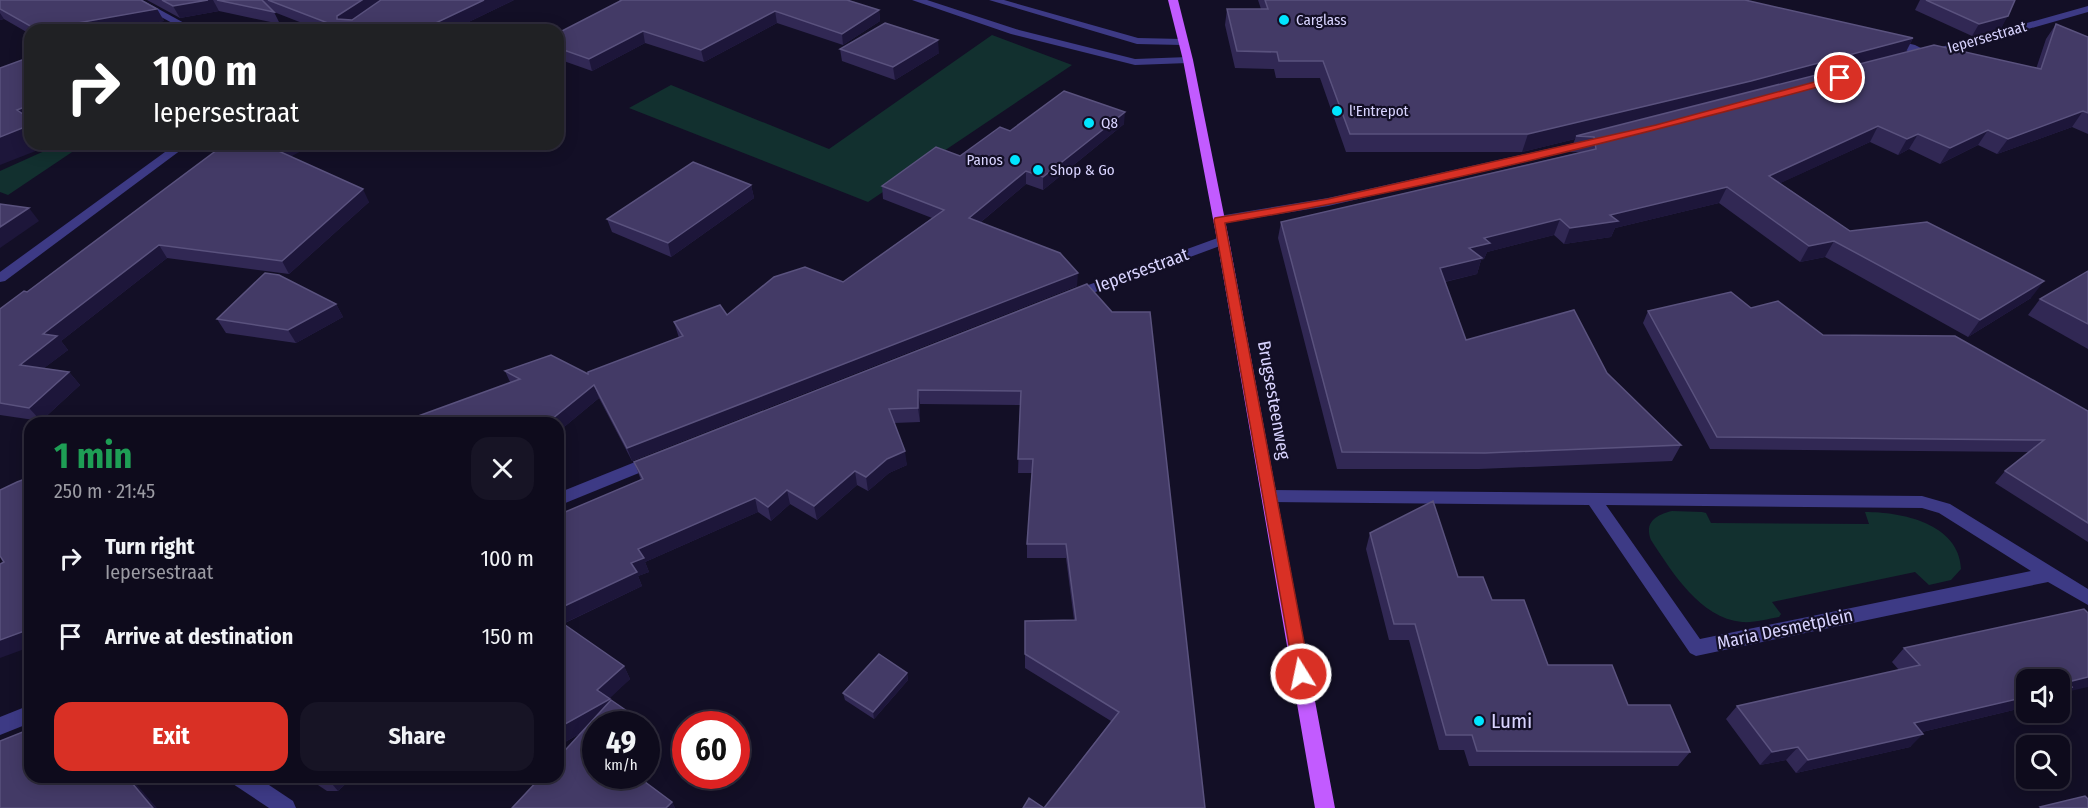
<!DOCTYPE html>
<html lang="en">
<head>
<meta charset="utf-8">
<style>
	body { margin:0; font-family:"Fira Sans Condensed",sans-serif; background:#171425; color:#f1f3f6; height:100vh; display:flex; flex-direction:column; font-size:22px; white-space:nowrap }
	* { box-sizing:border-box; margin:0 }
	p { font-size:20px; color:#9b9ba3 }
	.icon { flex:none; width:33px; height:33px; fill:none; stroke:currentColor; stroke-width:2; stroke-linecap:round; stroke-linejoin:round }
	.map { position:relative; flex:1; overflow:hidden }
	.sheet { position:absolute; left:24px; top:417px; width:540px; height:366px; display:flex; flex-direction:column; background:#0e0b1c; border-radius:18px; box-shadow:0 3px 15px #0003,0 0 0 2px #2e2b3b }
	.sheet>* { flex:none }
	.banner { position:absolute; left:24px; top:24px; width:540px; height:126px; border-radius:18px; box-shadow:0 3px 15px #0003,0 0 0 2px #2e2b3b; background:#202124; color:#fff; overflow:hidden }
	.controls { position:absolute; left:2016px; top:669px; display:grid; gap:12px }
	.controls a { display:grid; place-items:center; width:54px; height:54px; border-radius:12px; background:#0e0b1c; box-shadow:0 3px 15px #0003,0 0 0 2px #2e2b3b; font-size:30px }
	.speed { position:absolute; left:582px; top:711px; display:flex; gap:12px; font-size:30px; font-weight:700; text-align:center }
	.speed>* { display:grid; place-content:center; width:78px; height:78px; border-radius:50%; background:#0e0b1c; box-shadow:0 3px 15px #0003,0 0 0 2px #2e2b3b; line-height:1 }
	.speed small { font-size:15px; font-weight:400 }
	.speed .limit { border:9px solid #d22; background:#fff; color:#111 }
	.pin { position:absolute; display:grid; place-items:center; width:51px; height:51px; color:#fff; margin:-26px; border:3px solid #fff; border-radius:50%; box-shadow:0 2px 6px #0007 }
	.me { position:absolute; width:66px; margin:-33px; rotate:350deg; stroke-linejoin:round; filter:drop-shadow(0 0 4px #0008) }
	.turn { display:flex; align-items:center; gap:21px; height:126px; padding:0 30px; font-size:27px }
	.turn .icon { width:78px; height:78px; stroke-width:2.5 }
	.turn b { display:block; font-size:42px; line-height:51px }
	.round { display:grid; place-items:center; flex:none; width:63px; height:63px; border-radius:18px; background:#171425 }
	.head { display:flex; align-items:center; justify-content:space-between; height:102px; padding:0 30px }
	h1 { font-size:36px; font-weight:700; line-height:45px; color:#1e9e55 }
	.action { display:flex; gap:12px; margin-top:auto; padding:12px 30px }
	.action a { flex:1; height:69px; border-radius:18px; background:#d93025; color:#fff; font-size:24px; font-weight:700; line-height:69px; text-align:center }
	.action a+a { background:#171425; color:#f1f3f6 }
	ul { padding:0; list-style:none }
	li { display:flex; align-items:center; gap:18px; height:78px; padding:0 30px }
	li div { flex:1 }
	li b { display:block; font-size:22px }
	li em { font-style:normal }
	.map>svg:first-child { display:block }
	.green { fill:#12302f }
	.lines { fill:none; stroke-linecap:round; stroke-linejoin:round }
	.minor { fill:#3d3a85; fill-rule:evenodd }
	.major { fill:#c25bff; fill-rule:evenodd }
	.wall { fill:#312854 }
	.shaded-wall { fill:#1d163a }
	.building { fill:#433a66; stroke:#5a527e; stroke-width:1.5 }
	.route { fill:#d93025; stroke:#8d1f18; stroke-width:1.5 }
	.poi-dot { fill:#00e5ff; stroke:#130f26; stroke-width:2 }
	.labels { text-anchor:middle; stroke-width:4.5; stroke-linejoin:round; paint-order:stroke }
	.far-poi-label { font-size:15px; fill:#d9d4ff; stroke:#130f26; text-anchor:start }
	.far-street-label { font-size:15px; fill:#d9d4ff; stroke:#130f26 }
	.street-label { font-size:18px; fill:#d9d4ff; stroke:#130f26 }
	.near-poi-label { font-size:21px; fill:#d9d4ff; stroke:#130f26; text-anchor:start }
</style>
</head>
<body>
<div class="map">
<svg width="2088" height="808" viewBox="0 0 2088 808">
	<rect width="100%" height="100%" fill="#130f26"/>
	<!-- green -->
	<g class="green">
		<path d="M992 35 1072 65 868 202 629 108 671 85 829 149Z"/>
		<path d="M60 144H84L8 195 0 192V171Z"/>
		<path d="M1672 511 1702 512 1706 513 1711 523 1869 524 1865 512C1901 512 1959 523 1961 569L1951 580 1929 585 1915 572 1772 602 1781 614 1779 617C1767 619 1754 623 1742 622 1700 618 1672 572 1651 540 1644 522 1656 515 1672 511Z"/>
	</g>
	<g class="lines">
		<!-- minor -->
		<g class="minor">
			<path d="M130 0H142L197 30H185Z"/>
			<path d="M912 0H927L1019 30 1135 59 1188 57 1193 60 1188 63 1135 65 1011 34Z"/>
			<path d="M989 0H1004L1138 38 1182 39 1187 42 1182 45 1137 44Z"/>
			<path d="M2088 6V12L1926 58 1884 42 1889 39 1915 45 1927 51Z"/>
			<path d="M1592 139 1596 140V144L1328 206 1219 224 1213 220 1219 216 1328 198Z"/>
			<path d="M176 144H189L5 281 0 282V272Z"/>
			<path d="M1223 236 1229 240 1228 243 1079 298 1074 299 1067 295 1069 292Z"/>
			<path d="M655 454 661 456 663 460 661 464 558 506V493Z"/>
			<path d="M1270 490 1922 496 1950 504 2088 589V605L2048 582 1696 656 1690 653 1589 505 1270 502 1264 500 1262 496 1264 492ZM1606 505 1922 508 1939 513 2031 571 1700 639Z"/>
			<path d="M30 705V723L0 735V717Z"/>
			<path d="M230 777H257L293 801 296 808H269L233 784Z"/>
		</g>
		<!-- major -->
		<path class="major" d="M1168 0H1178L1193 60 1229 240 1335 808H1315L1217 240 1183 60Z"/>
	</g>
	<!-- wall -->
	<g class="wall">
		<path d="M0 0 157 9 164 21 115 30H30V34L4 19 0 20Z"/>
		<path d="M147 0H514L452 30H320L274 12 280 24 219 11 180 18Z"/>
		<path d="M619 0H847L879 10 880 21 843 45 777 23 704 62 645 43 592 71 558 59V33L620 2Z"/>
		<path d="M1258 0H1745L1913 38 1906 52 2036 69 2046 39 2056 24 2088 37V134L2072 127 1997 154 1978 145 1940 164 1909 149 1898 155 1870 142 1780 183 1850 231 2031 298 1968 337 1825 257 1800 262 1719 203 1615 228 1611 237 1564 244 1554 235 1487 252 1484 259 1481 260 1477 274 1445 282 1466 340 1607 373 1681 445 1672 461 1479 469H1337L1278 238 1281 222 1581 152H1570L1575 139 1522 152H1346L1320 78H1276L1274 69 1235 68 1225 25 1227 9H1261Z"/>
		<path d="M1920 0H2015L2001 28 1972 36 1915 10Z"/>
		<path d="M840 49 939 53 895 80 842 61Z"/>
		<path d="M1124 124 1043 190 1026 184 981 222 1077 286 632 461 599 398 558 432V423L510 382 505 371 588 374 679 338 674 322 727 315 843 282 932 218 883 199 882 186 960 156 1010 131Z"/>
		<path d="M291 157 369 202 289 274 167 258 61 341 68 350 44 368 69 372 80 385 41 421 0 415V309L27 292Z"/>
		<path d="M751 185 754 198 671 257 612 232 607 219Z"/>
		<path d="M2088 271V349L2028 315 2040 299Z"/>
		<path d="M1087 284 1205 808H1044L1111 721 1025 668V621L1074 620 1066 558H1027V544L1032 473H1018L1020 405 920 404V422L894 423 907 465 889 473 868 491 857 485 817 520 790 504 771 521 758 512 645 562 649 572 638 576 642 586 563 624 624 666 630 679 609 698 596 776 672 802 675 808H512L581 733 558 746V515L641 480 634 462Z"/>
		<path d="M336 304 343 317 296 343 226 333 217 319Z"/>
		<path d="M1751 308 1823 335 2088 411V542L1995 483 2005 471 2029 452 1710 449 1643 323 1648 311Z"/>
		<path d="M1370 533 1458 577 1492 600 1548 665 1628 705 1690 752 1678 766H1469L1464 750H1439L1409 640H1389L1366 549Z"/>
		<path d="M1904 648 2026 680V707L1922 732 1910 747 1796 773 1786 760 1760 765 1726 719 1737 706 1899 670 1892 662Z"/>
		<path d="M907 673 908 680 874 719 845 700 843 693Z"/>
		<path d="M306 777H353L338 791H327Z"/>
	</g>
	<!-- shaded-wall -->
	<g class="shaded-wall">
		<path d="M208 0H213L219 11 180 18 173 6Z"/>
		<path d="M362 0H385L343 28 337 19V16Z"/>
		<path d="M484 0H514L452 30H421Z"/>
		<path d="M157 9 164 21 115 30H38Z"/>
		<path d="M879 10 880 21 843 45 842 34Z"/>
		<path d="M775 11 777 23 704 62 701 50Z"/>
		<path d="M0 13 4 19 0 20Z"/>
		<path d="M2008 16 2001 28 1972 36 1979 24Z"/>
		<path d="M643 31 645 43 592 71 589 59Z"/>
		<path d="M1913 38 1904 55 1576 136 1575 139 1522 152 1528 134Z"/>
		<path d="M938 40 939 53 895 80 893 67Z"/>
		<path d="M30 105V144L51 145 0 165V137L17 110Z"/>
		<path d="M2083 111 2072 127 1997 154 2008 139Z"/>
		<path d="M1125 112 1124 124 1043 190V177Z"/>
		<path d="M1878 126 1870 142 1761 192 1769 176Z"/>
		<path d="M1988 130 1978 145 1940 164 1950 148Z"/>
		<path d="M1918 134 1909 149 1898 155 1907 139Z"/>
		<path d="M284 144H314L281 162 274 149Z"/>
		<path d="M1026 171V184L970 231 969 218Z"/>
		<path d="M751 185 754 198 671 257 668 243Z"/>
		<path d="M1727 187 1719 203 1615 228 1611 237 1564 244 1570 228 1610 215Z"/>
		<path d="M363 189 369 202 289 274 282 261Z"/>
		<path d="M29 208 39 221 0 248V227Z"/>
		<path d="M1560 219 1554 235 1487 252 1484 259 1481 260 1477 274 1435 284 1440 268 1484 238Z"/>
		<path d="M1834 241 1825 257 1800 262 1809 246Z"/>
		<path d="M159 245 167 258 61 341 68 350 31 378 20 365 43 334Z"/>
		<path d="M1078 273 1077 286 632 461 627 448Z"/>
		<path d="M2044 281 2031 298 1968 337 1980 320Z"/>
		<path d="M336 304 343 317 296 343 288 330Z"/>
		<path d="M69 372 80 385 41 421 29 408Z"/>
		<path d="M594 385 599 398 558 432V423H547Z"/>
		<path d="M918 390 920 404V422L918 408Z"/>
		<path d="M905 451 907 465 889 473 868 491 866 477 887 459Z"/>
		<path d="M855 471 857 485 817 520 814 506Z"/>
		<path d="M787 490 790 504 771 521 768 507Z"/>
		<path d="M755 498 758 512 645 562 649 572 638 576 642 586 558 626V609L631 563 638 549Z"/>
		<path d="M30 629V647L0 658V640Z"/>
		<path d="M624 666 630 679 607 701 610 699 617 712 558 746V728Z"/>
		<path d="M907 673 908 680 874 719 873 712Z"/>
		<path d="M2088 677V687L2066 692 2060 698V689L2068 682Z"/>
		<path d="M2026 697V707L1901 737 1914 723Z"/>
		<path d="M646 725 652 737 646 743Z"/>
		<path d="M1923 734 1910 747 1796 773 1808 760Z"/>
		<path d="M1798 747 1786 760 1760 765 1772 752Z"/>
		<path d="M127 777H130L157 808H153Z"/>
		<path d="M328 777H353L338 791 327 778Z"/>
		<path d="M672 802 675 808H666Z"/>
	</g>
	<!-- building -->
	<g class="building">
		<path d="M0 0H141L157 9 38 30H31L34 28 0 9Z"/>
		<path d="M162 0H208L173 6Z"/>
		<path d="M217 0H262L274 12Z"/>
		<path d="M268 0H362L337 16V19L352 20 381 0H484L421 30H346Z"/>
		<path d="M622 0H847L879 10 842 34 775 11 701 50 643 31 589 59 558 48V33Z"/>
		<path d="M1265 0H1745L1913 38 1751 81 1528 134H1350L1323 61H1279L1277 52 1237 51 1227 9H1268Z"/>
		<path d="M1926 0H2015L2008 16 1979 24Z"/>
		<path d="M885 23 938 40 893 67 840 49Z"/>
		<path d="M2056 24 2088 37V113L2083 111 2008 139 1988 130 1950 148 1918 134 1907 139 1878 126 1769 176 1850 231 1927 222 2044 281 1980 320 1834 241 1809 246 1727 187 1610 215 1618 221 1570 228 1560 219 1484 238 1490 243 1469 248 1482 258 1440 268 1466 340 1574 310 1607 373 1681 445 1485 453 1342 452 1281 222 1596 149 1594 137 1576 136 1934 45 2041 69Z"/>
		<path d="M30 57V105L17 110 30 119V125L0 137V68Z"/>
		<path d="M1064 91 1125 112 1043 177 1026 171 969 218 1060 253 1078 273 627 448 594 385 547 423H399L520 379 505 371 551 355 588 374V372L683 336 674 322 720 305 727 315 774 277 805 267 843 282 944 210 882 186 936 147 960 156 1000 127 1010 131Z"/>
		<path d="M225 144H284L274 149 363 189 282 261 159 245 43 334 57 336 20 365 69 372 29 408 0 403V309L24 291 27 292Z"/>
		<path d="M693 162 751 185 668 243 607 219Z"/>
		<path d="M0 204 29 208 0 227Z"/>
		<path d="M2088 271V324L2040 299Z"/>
		<path d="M265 273 279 275 336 304 288 330 217 319Z"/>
		<path d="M1087 284 1112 312H1150L1205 808H1023L1029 798 1044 808 1119 712 1025 654V621L1076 620 1066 544H1027L1033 459H1018L1021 391 918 390V408L889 409 905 451 887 459 866 477 855 471 814 506 787 490 768 507 755 498 638 549 644 558 631 563 637 572 558 609V515L643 479 634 462Z"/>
		<path d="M1731 292 1751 308 1778 301 1823 335 1955 336 2088 411V523L2005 471 2044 440 1717 437 1648 311Z"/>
		<path d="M30 477V629L0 640V564L4 562 0 556V490L17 482Z"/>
		<path d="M1433 501 1458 577H1483L1492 600H1524L1548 665H1612L1628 705H1670L1690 752 1477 751 1472 735H1446L1415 624H1394L1370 533Z"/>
		<path d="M2084 609 2088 613V677L2068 682 2072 687 2060 690V680H2026V697L1914 723 1923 734 1808 760 1798 747 1772 752 1737 706 1920 665 1904 648Z"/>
		<path d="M558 620 624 666 597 690 610 699 558 728Z"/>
		<path d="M879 654 907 673 873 712 843 693Z"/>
		<path d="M611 700 646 724H596V776H637L672 802 666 808H512L541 777H558V758Z"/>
		<path d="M30 729V777H127L153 808H0V741Z"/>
		<path d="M313 777H328L327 778H315Z"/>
		<path d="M2085 796 2088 799V808H2041L2040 807Z"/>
	</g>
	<!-- route -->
	<path class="route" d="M1840 75 1845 78 1844 80C1640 135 1434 188 1225 223L1310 674 1307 679 1301 682 1295 679 1214 220 1215 218 1328 199 1656 125Z"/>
	<!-- markers -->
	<g class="poi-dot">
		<circle cx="1284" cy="20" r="6"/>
		<circle cx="1337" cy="111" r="6"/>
		<circle cx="1089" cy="123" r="6"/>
		<circle cx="1015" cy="160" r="6"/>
		<circle cx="1038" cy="170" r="6"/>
		<circle cx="1479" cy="721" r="6"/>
	</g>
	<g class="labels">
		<!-- far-poi labels -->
		<g class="far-poi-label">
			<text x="1296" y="25">Carglass</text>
			<text x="1349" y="116">l'Entrepot</text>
			<text x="1101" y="128">Q8</text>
			<text x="1003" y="165" text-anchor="end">Panos</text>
			<text x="1050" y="175">Shop &amp; Go</text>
		</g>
		<!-- far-street labels -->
		<g class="far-street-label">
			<text transform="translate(1987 37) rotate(-16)" y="5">Iepersestraat</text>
		</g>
		<!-- street labels -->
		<g class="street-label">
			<text transform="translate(1142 270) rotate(-20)" y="6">Iepersestraat</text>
			<text transform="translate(1274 400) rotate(80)" y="6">Brugsesteenweg</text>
			<text transform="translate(1785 629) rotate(-12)" y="6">Maria Desmetplein</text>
		</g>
		<!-- near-poi labels -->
		<g class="near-poi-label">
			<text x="1491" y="728">Lumi</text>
		</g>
	</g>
</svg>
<div class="controls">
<a><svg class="icon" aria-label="sound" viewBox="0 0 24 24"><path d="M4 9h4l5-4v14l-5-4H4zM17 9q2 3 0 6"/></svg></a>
<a><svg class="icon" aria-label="search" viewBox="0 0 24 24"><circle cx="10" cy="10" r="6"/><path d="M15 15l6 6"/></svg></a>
</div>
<div class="speed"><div>49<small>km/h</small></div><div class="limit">60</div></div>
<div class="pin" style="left:1840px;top:78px;background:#d93025"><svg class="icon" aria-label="arrive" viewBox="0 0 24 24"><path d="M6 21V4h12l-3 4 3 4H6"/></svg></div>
<svg class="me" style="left:1301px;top:674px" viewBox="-20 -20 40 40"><circle r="17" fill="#d93025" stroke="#fff" stroke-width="3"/><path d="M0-11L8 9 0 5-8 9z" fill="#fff"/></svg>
<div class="banner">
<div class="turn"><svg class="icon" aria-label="right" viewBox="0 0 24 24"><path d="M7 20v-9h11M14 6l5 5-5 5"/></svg><div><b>100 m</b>Iepersestraat</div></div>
</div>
<section class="sheet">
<div class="head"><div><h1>1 min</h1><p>250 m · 21:45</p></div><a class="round"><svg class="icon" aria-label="close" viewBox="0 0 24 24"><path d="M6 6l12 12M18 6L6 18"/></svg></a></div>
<ul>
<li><svg class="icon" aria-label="right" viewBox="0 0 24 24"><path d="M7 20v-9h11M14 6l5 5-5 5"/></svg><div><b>Turn right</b><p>Iepersestraat</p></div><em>100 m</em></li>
<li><svg class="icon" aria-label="arrive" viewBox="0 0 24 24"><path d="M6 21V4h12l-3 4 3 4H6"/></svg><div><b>Arrive at destination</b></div><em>150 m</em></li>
</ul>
<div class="action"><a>Exit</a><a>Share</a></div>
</section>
</div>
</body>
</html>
